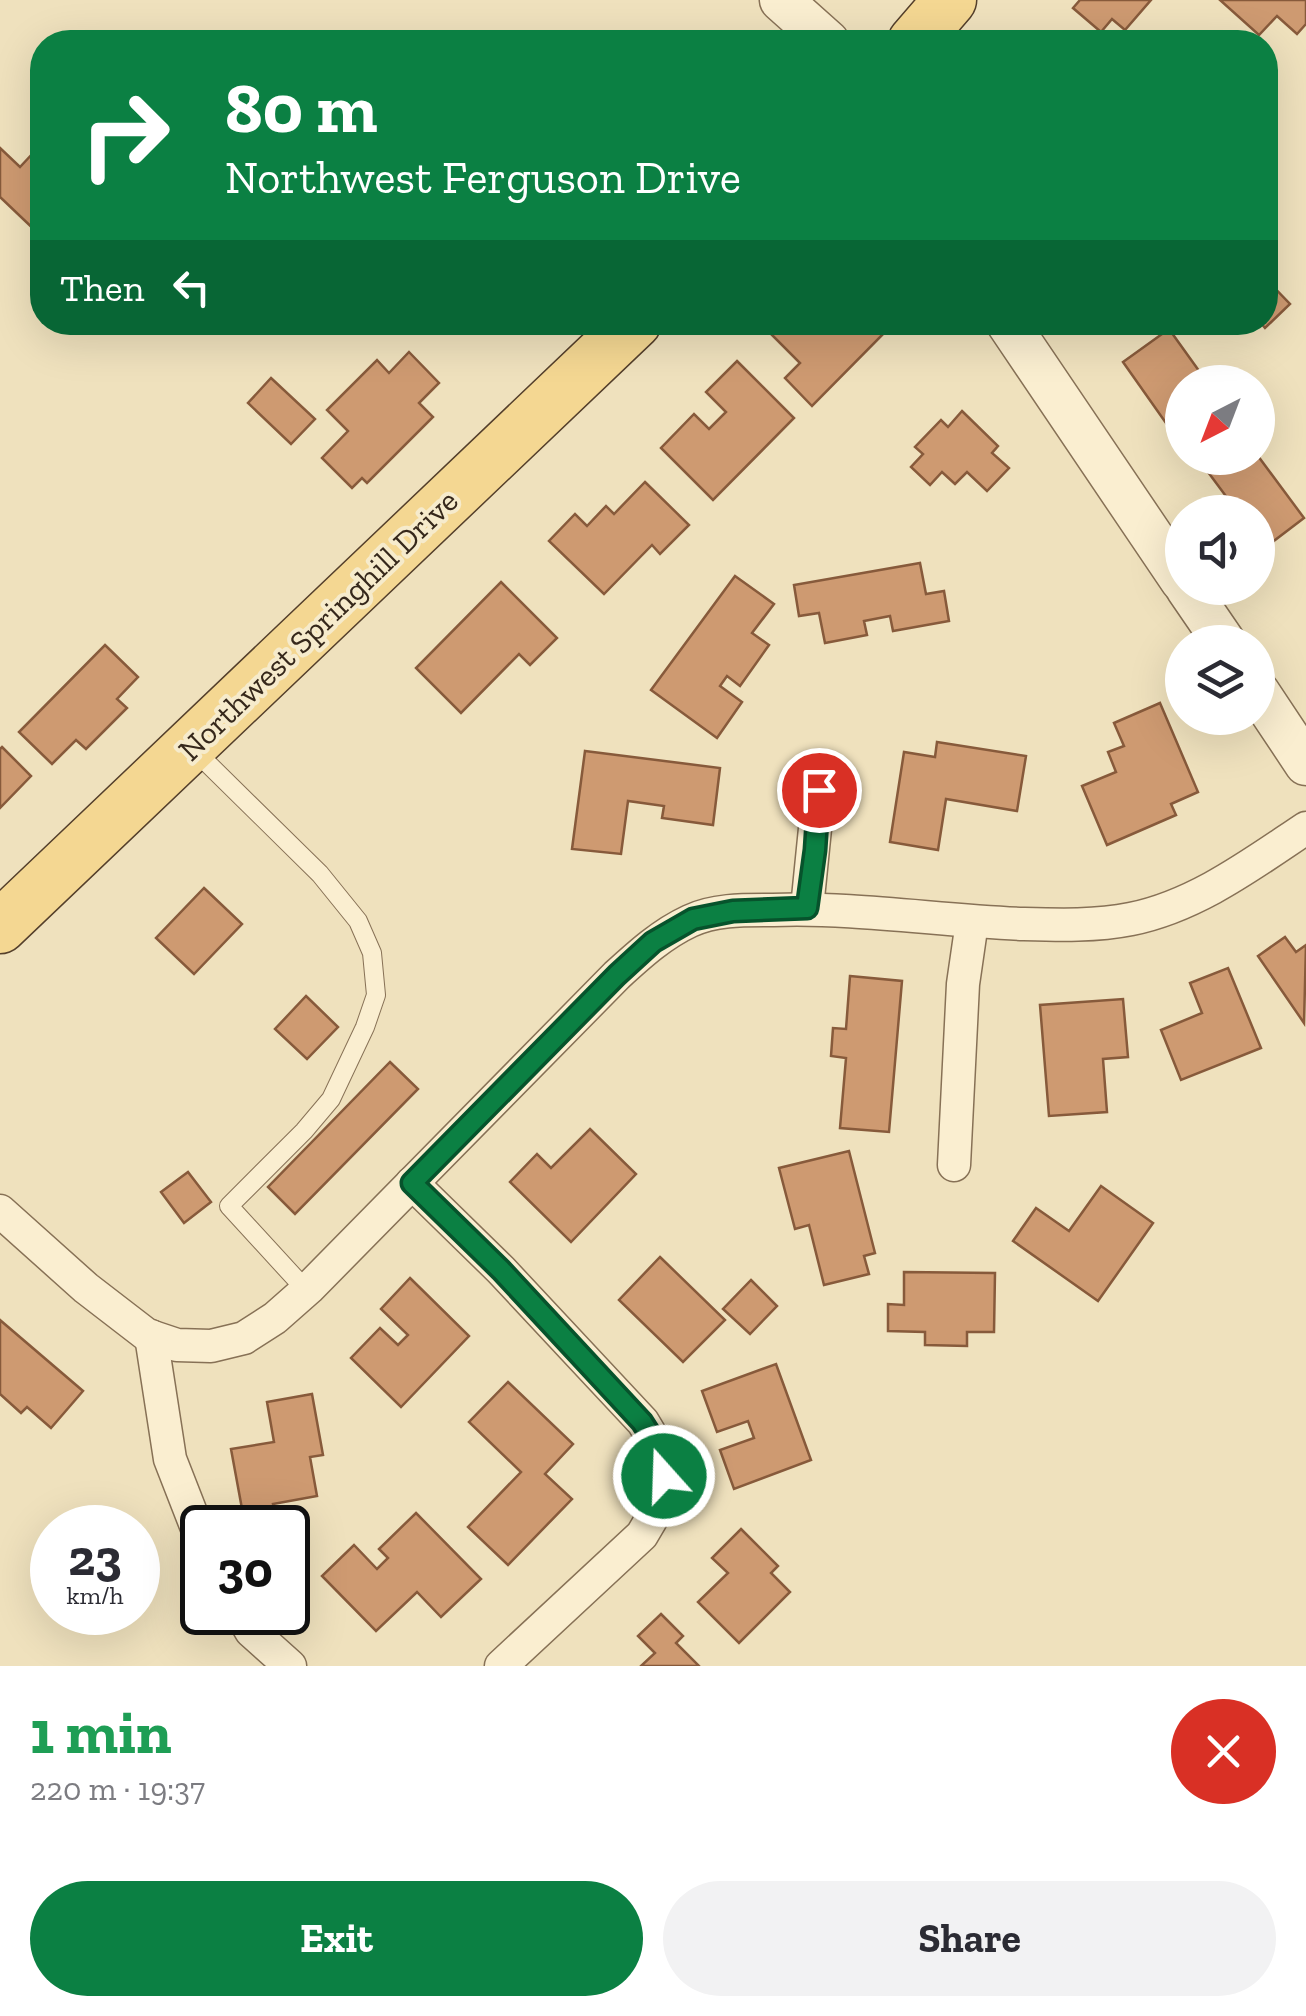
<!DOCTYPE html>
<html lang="en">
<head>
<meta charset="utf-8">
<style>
	body { margin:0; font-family:"Zilla Slab",serif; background:#f2f2f3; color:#2b2b33; height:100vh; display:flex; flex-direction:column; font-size:38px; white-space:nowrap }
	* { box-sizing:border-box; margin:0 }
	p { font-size:32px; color:#7c7c81 }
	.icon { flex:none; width:55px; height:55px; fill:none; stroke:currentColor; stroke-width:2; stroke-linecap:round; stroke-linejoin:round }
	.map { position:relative; height:1666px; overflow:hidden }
	.details { display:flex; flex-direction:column; background:#fff; flex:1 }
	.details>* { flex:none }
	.top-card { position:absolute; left:30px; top:30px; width:1248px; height:305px; border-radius:40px; box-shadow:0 10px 40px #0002; background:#0b8043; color:#fff; overflow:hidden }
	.needle { width:65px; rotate:222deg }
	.buttons { position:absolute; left:1165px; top:365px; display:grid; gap:20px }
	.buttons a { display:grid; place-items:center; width:110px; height:110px; border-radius:50%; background:#fff; box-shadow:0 10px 40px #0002; font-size:50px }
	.speed { position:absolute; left:30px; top:1505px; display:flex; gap:20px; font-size:50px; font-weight:700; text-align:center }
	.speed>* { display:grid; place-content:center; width:130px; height:130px; border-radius:50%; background:#fff; box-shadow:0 10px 40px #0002; line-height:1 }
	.speed small { font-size:25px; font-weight:400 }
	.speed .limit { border:5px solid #111; border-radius:15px; background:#fff; color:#111 }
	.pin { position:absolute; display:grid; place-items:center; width:85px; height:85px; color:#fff; margin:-42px; border:5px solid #fff; border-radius:50%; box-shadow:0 2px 10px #0007 }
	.me { position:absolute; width:110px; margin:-55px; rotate:340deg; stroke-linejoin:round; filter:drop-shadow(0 0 8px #0008) }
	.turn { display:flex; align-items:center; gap:35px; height:210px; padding:0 30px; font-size:45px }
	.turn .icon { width:130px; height:130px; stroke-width:2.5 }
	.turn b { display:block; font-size:70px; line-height:85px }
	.then { display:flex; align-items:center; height:95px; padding:0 30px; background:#0003; gap:20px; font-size:38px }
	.round { display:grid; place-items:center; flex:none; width:105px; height:105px; border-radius:52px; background:#f2f2f3 }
	.head { display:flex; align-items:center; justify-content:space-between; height:170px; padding:0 30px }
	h1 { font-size:60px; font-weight:700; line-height:75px; color:#1e9e55 }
	.primary-button { display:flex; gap:20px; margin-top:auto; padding:20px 30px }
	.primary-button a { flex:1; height:115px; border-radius:60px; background:#0b8043; color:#fff; font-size:40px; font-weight:700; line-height:115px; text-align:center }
	.primary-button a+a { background:#f2f2f3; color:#2b2b33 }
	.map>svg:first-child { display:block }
	.building { fill:#ce9a71; stroke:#875a3b; stroke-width:2.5 }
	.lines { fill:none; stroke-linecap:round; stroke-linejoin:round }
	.service-casing { stroke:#877156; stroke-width:20 }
	.minor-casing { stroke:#877156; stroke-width:35 }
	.tertiary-casing { stroke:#877156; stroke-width:45 }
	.primary-casing { stroke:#543f2b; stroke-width:55 }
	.service { stroke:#faeed0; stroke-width:18 }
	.minor { stroke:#faeed0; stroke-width:32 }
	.tertiary { stroke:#faeed0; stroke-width:42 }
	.primary { stroke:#f4d792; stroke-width:52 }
	.route-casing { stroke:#07532c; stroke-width:25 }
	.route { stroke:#0b8043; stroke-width:18 }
	.labels { text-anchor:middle; stroke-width:8; stroke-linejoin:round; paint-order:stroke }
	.street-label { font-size:32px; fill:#36281b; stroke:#f6ebcc }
</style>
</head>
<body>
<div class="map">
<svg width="1306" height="1666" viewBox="0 0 1306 1666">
	<rect width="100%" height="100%" fill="#efe1bd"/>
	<!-- building -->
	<g class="building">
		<path d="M1080 0H1151L1125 30 1112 19 1101 32 1073 8Z"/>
		<path d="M1220 0H1306V24L1297 34 1277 16 1259 35Z"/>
		<path d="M0 148 20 167 34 152 42 161V237L0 197Z"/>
		<path d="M1265 278 1290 304 1265 328 1260 322H1265Z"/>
		<path d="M779 322H821L825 327 830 322H895L812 406 785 378 800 363 769 332Z"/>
		<path d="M1169 329 1207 382H1182V426L1173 433 1123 362Z"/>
		<path d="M409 352 439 383 419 403 433 417 367 483 362 478 352 488 322 458 348 431 327 410 377 360 389 373Z"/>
		<path d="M737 361 794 418 713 500 661 448 694 414 709 429 726 412 706 392Z"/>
		<path d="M271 378 315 419 291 444 248 403Z"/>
		<path d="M962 411 998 446 992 453 1009 468 987 491 967 472 955 484 942 472 930 485 911 467 923 454 915 447 941 420 948 427Z"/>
		<path d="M1258 456 1304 518 1258 553V512H1228L1234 507 1208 472 1228 458Z"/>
		<path d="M645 482 689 525 660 554 652 545 604 594 549 541 575 514 587 526 606 506 614 514Z"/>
		<path d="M920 563 926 594 944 591 949 621 893 631 890 616 864 621 867 635 825 643 819 613 799 616 794 585Z"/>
		<path d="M735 576 774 604 752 633 769 645 740 686 727 676 720 686 742 702 717 738 651 690Z"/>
		<path d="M501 582 557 638 530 665 519 654 461 713 416 668Z"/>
		<path d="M105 645 138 677 117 699 127 708 86 749 76 740 52 764 19 732Z"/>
		<path d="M1160 703 1198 792 1171 804 1176 815 1107 845 1082 786 1116 772 1108 752 1124 746 1114 723Z"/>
		<path d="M937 742 1026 756 1017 811 946 799 938 850 890 842 904 752 935 757Z"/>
		<path d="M2 747 31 776 0 808V749Z"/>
		<path d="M585 751 720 768 713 825 662 818 664 806 628 801 621 854 572 849Z"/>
		<path d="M204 888 242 924 194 974 156 938Z"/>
		<path d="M1285 937 1296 952 1306 945 1304 1023 1258 956Z"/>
		<path d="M1228 968 1261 1048 1181 1080 1161 1030 1202 1013 1190 983Z"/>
		<path d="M850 976 902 981 889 1132 840 1128 846 1058 831 1056 833 1028 846 1029Z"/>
		<path d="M306 996 338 1027 307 1059 275 1029Z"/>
		<path d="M1123 999 1128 1057 1103 1059 1107 1112 1049 1116 1040 1005Z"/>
		<path d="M390 1062 418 1089 295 1214 268 1187Z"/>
		<path d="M590 1129 636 1174 571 1242 510 1182 537 1154 551 1168Z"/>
		<path d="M849 1151 875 1253 864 1256 869 1274 824 1285 809 1225 795 1229 779 1168Z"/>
		<path d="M188 1172 211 1202 184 1223 161 1192Z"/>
		<path d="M1101 1186 1153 1223 1098 1301 1013 1241 1036 1208 1069 1231Z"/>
		<path d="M660 1257 725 1320 683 1362 619 1300Z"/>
		<path d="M904 1272 995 1273 994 1332H967V1346L925 1345V1332L888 1331V1304L904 1305Z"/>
		<path d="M410 1278 469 1336 401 1407 351 1358 380 1328 398 1345 408 1335 381 1309Z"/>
		<path d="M751 1280 777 1306 750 1334 723 1309Z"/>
		<path d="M0 1320 83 1391 51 1428 27 1407 21 1413 0 1394Z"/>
		<path d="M776 1364 811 1460 734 1489 720 1450 754 1438 748 1421 717 1432 702 1391Z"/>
		<path d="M508 1382 573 1444 545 1474 572 1499 508 1565 468 1527 521 1472 469 1422Z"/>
		<path d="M312 1394 323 1455 310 1457 317 1496 273 1504 276 1519 245 1525 231 1449 274 1442 267 1402Z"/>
		<path d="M416 1513 481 1579 441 1617 417 1592 376 1631 322 1576 354 1545 377 1569 388 1558 379 1549Z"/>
		<path d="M741 1529 778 1566 771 1573 790 1592 739 1643 698 1602 728 1573 712 1558Z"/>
		<path d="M661 1614 683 1636 676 1643 699 1666H641L655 1653 638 1636Z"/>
	</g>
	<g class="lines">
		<defs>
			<path id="service" d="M194 750 320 874 358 921 372 953 376 995 365 1027 331 1099 304 1131 229 1206 306 1290"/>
			<g id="minor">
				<path d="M807 908 819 789"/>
				<path d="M954 1165 963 984 972 922"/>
				<path d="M412 1183 501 1270 643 1422 658 1447 665 1476 659 1506 642 1535 501 1666"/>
				<path d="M0 1211 86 1288 147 1335 177 1345 211 1346 244 1338 275 1318 309 1288 617 975C640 954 662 934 690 921 715 909 746 910 773 910 857 907 941 921 1024 924 1060 925 1096 926 1131 919 1196 906 1252 864 1306 828"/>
				<path d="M151 1336 170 1459 202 1541"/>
				<path d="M240 1612 251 1631 290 1666"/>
			</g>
			<g id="tertiary">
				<path d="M781 0 828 42"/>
				<path d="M1007 322 1182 581"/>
				<path d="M1187 588 1224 642"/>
				<path d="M1258 692 1306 764"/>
			</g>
			<g id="primary">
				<path d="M914 42 950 0"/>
				<path d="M0 927 635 322"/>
			</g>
		</defs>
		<!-- service casing -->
		<use href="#service" class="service-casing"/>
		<!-- minor casing -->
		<use href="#minor" class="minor-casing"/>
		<!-- tertiary casing -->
		<use href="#tertiary" class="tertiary-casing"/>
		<!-- primary casing -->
		<use href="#primary" class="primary-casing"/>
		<!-- service -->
		<use href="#service" class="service"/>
		<!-- minor -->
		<use href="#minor" class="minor"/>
		<!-- tertiary -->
		<use href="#tertiary" class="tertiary"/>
		<!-- primary -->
		<use href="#primary" class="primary"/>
	</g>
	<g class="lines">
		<defs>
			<path id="route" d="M664 1476 658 1447 642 1422 501 1270 412 1183 617 975 653 942 693 919 733 911 807 908 815 850 819 790"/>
		</defs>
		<!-- route casing -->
		<use href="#route" class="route-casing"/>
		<!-- route -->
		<use href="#route" class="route"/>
	</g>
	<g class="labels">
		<!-- street labels -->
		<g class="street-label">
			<text transform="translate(318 625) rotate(-44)" y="11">Northwest Springhill Drive</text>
		</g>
	</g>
</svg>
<div class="buttons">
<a><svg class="needle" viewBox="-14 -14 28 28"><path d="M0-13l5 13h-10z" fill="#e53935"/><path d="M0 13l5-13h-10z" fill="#7c7c81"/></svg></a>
<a><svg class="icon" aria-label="sound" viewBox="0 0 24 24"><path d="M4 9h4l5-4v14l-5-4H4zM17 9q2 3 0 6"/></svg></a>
<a><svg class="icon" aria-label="layers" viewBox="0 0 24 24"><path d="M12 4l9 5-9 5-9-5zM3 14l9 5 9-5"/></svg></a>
</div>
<div class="speed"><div>23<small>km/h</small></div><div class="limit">30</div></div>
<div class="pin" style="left:819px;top:790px;background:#d93025"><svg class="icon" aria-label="arrive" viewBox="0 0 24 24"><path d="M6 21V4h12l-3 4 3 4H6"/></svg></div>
<svg class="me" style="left:664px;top:1476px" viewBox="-20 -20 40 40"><circle r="17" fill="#0b8043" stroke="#fff" stroke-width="3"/><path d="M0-11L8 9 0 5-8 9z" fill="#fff"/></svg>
<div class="top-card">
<div class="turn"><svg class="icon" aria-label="right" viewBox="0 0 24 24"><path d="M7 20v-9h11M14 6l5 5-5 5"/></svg><div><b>80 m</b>Northwest Ferguson Drive</div></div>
<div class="then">Then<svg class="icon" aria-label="left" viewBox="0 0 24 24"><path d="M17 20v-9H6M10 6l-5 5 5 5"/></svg></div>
</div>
</div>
<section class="details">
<div class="head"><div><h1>1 min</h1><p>220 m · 19:37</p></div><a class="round" style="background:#d93025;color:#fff"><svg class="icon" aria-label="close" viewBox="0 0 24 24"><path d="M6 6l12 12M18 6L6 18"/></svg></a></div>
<div class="primary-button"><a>Exit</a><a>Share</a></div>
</section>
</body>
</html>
